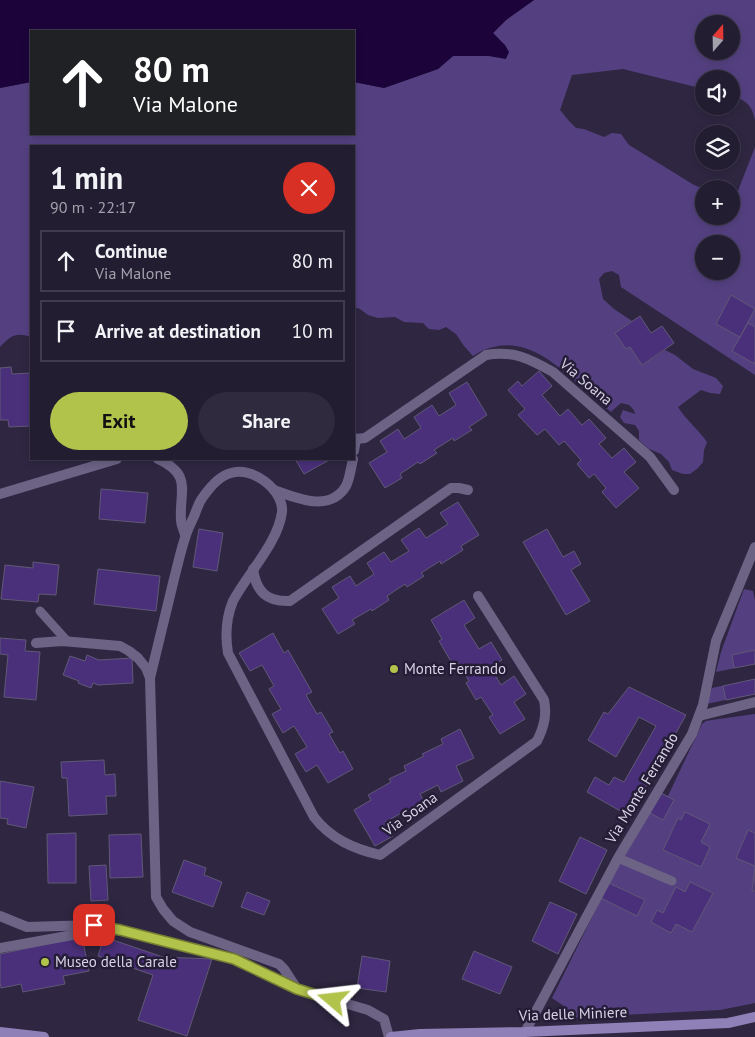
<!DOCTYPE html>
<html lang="en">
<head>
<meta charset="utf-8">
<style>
	body { margin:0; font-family:"PT Sans",sans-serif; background:#2f2a3e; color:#f1f3f6; height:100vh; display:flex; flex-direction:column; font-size:19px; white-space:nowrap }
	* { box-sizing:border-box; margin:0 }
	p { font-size:16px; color:#a3a2ac }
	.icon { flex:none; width:28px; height:28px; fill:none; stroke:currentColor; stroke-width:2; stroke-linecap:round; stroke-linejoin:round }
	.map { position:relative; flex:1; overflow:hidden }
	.drawer { position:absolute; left:30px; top:145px; width:325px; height:315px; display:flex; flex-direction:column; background:#231d32; border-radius:0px; box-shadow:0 2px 8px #0003,0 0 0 1px #403b4d }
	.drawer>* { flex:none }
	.guide { position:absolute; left:30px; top:30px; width:325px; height:105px; border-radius:0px; box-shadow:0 2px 8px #0003,0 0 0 1px #403b4d; background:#202124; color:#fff; overflow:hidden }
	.needle { width:32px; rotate:20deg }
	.tools { position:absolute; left:695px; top:15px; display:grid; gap:10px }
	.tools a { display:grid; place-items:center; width:45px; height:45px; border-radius:50%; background:#231d32; box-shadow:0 2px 8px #0003,0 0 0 1px #403b4d; font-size:25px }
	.pin { position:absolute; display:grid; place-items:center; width:42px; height:42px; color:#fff; margin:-21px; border-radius:10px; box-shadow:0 2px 8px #0006 }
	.me { position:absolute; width:55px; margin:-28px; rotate:287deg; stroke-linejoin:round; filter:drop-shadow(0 0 4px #0008) }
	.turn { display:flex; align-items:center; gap:18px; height:105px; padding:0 20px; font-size:22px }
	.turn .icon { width:65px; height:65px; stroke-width:2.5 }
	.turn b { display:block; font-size:35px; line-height:42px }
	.round { display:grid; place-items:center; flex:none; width:52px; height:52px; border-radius:26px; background:#2f2a3e }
	.summary { display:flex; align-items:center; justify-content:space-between; height:85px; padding:0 20px }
	h1 { font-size:30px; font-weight:700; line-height:38px }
	.action { display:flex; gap:10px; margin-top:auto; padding:10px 20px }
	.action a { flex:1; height:58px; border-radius:30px; background:#b2c34c; color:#111; font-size:20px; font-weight:700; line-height:58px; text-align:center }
	.action a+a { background:#2f2a3e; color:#f1f3f6 }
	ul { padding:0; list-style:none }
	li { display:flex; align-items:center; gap:15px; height:62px; margin:0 10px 8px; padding:0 10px; border:2px solid #403b4d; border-radius:0px }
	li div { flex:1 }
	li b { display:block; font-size:19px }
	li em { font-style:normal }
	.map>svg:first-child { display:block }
	.green { fill:#544080; fill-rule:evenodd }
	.water { fill:#1c043b }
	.building { fill:#4a307a; stroke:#605876 }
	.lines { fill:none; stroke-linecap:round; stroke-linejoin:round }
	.lane { stroke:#6c6385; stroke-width:9 }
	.street { stroke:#6c6385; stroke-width:10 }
	.secondary { stroke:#8f81b7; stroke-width:10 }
	.route-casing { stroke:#747f31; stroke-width:12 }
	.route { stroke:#b2c34c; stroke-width:9 }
	.poi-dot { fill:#b2c34c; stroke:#251d37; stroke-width:2 }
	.labels { text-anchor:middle; stroke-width:5; stroke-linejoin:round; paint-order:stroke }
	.street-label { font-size:15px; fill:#d8d3e5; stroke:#251d37 }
	.poi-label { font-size:15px; fill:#d8d3e5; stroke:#251d37; text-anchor:start }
</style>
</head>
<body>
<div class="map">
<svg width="755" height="1037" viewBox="0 0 755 1037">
	<rect width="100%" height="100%" fill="#2f2742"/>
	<!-- green -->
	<g class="green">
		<path d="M534 0H755V120C752 105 746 100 731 96V79H704V89L623 69 572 75 560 110 569 121 576 128 584 129 604 137 612 133 621 134 629 145 694 185 704 189V216H731V195L738 191 755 147V375L621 287 619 275 612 271 604 273 599 279 603 299 614 309 632 321 615 333 626 349 630 347 642 365 665 350 675 355 693 369 716 378 723 386 720 394 710 393 701 390 678 407C686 420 698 429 707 442L704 450 703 462 698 468 690 474H683L672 470 669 462 661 454 649 449 639 440V431L635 425 624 423 620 417 623 410 635 414 634 410 629 405 621 403 614 409 611 412C599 402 588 392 576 382 545 354 513 331 473 356L464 346 456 334 446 327 439 330 429 329 423 323 404 322 395 317 378 318 368 315 360 309 354 307V146H31V337C15 332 11 336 0 347V88L31 82V134H354V82L384 88 438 69 453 56H489L506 58 499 39 493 33 506 20ZM704 24H731V51H704ZM704 244H731V271H704Z"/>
		<path d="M744 589 753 591 755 600V664L716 672 721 652Z"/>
		<path d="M755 679V694L706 704 712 688Z"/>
		<path d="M755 714V1003L720 1010 562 1018 567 1008 552 998 609 883 661 793 668 796 702 724 706 721 712 720Z"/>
	</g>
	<!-- water -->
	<path class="water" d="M0 0H534L506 20 493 33 505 45 509 52 506 59 489 56H453L438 69 384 88 354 82V31H31V82L0 88Z"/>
	<!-- building -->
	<g class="building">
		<path d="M731 295 755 309 740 337 716 324Z"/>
		<path d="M640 316 651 333 662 326 674 343 642 365 630 347 626 349 615 333Z"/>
		<path d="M748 323 755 327V364L732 351Z"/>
		<path d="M11 367 12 374 31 373V426L9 427 8 420H0V368Z"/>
		<path d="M539 371 552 386 542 395 560 416 568 409 582 425 589 419 606 438 599 444 612 458 624 448 636 462 624 472 639 488 616 508 602 492 606 488 594 474 589 478 577 464 581 460 564 441 559 445 545 429 537 435 518 415 525 409 508 390 518 381 522 386Z"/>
		<path d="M467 382 487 415 469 427 472 430 454 441 453 438 434 450 437 453 420 464 418 462 400 474 402 478 385 488 369 463 387 452 380 441 398 429 404 439 421 428 414 417 432 405 439 416 456 405 449 393Z"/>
		<path d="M295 459H331L304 474Z"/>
		<path d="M101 489 148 493 145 523 99 519Z"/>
		<path d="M458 502 479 535 461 546 463 550 441 564 440 561 421 573 424 576 407 587 405 584 387 596 389 600 372 611 371 609 352 620 355 624 338 634 322 609 339 598 332 587 350 576 356 586 374 574 367 563 384 552 391 562 409 551 401 540 419 528 426 538 448 524 440 513Z"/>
		<path d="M199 529 223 533 217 571 193 567Z"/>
		<path d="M547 529 563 557 574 551 581 564 571 570 590 601 566 615 523 542Z"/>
		<path d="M33 562 59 565 56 595 39 594 38 602 1 599 5 565 33 568Z"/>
		<path d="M98 569 160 576 156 611 94 604Z"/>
		<path d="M464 600 475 618 464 625 479 649 491 642 502 660 490 667 501 685 514 676 526 694 514 702 525 719 500 734 489 717 493 715 481 697 476 700 466 683 469 681 458 662 453 665 439 641 442 639 431 620Z"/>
		<path d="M273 633 284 653 288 650 312 692 306 695 317 714 321 712 333 732 329 734 340 753 343 751 353 769 328 783 317 765 306 772 295 754 307 747 294 726 283 733 272 714 281 709 269 689 274 686 262 665 250 671 239 653Z"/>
		<path d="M0 638 26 640 25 651 40 652 36 700 4 697 8 655 0 654Z"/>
		<path d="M755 650V664L734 668 732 655Z"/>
		<path d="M87 655 99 660 132 658 133 683 98 685 93 683 91 688 78 683 79 681 63 675 70 656 85 661Z"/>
		<path d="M755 679V694L726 700 723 686Z"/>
		<path d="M629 687 686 715 629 816 587 792 595 777 609 785 614 777 624 782 656 726 639 717 616 757 588 740 604 712 608 714Z"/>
		<path d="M460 729 474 758 456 766 463 781 441 792 438 785 420 794 427 808 408 817 405 811 385 822 393 836 375 846 354 810 371 800 368 795 391 782 389 779 406 771 404 766 424 756 422 754 443 744 441 739Z"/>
		<path d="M104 760 105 775 115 774 116 796H106L107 814 69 816 67 778H62L61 762Z"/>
		<path d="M0 781 34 787 26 828 7 824 8 819 0 818Z"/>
		<path d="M661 793 674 800 663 820 650 813Z"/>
		<path d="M685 812 710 824 701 842 710 847 701 867 663 850 678 818 681 820Z"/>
		<path d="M748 830 755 833V891H752L755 866 736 858Z"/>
		<path d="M76 833V883H48L47 834Z"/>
		<path d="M141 834 143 877 110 878 109 835Z"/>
		<path d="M580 837 607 850 586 894 559 881Z"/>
		<path d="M184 860 206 868 204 875 222 882 213 907 172 892Z"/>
		<path d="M106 865 108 900 91 901 89 866Z"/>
		<path d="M690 882 713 893 692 932 676 924 671 933 651 922 657 910 663 913 676 887 685 892Z"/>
		<path d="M609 883 645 900 637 916 601 898Z"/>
		<path d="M247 892 270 901 264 915 241 907Z"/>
		<path d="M550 902 577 914 558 954 532 941Z"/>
		<path d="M82 937 89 971 63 976 65 984 23 992 21 984 1 988 0 982V954Z"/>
		<path d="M104 937 163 957 212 959 187 1036 138 1020 153 975 98 956Z"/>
		<path d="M474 951 512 967 500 994 462 979Z"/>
		<path d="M362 956 390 961 386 992 357 988Z"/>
	</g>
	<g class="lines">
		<!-- lane -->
		<g class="lane">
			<path d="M40 611 67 641"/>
			<path d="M618 858 672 881"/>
		</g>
		<!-- street -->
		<g class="street">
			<path d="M354 438 356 439 365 438 486 355C513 350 530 359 553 372L650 457 674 490"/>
			<path d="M354 451 356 439"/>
			<path d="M158 459C193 475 179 491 181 520 181 525 184 530 185 535"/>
			<path d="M274 490C297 498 330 513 346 486 350 478 351 467 353 459"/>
			<path d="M0 494 117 459"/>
			<path d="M253 569C256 592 267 602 290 601L451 488H459L468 490"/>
			<path d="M36 643 62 641 120 646 129 651 138 658 146 668 150 678 156 897 163 909 173 921 190 932 279 964 284 969 297 989"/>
			<path d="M150 678C158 645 166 612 174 579 178 564 181 549 186 535 188 528 192 521 195 514 197 508 199 502 203 497 210 487 219 476 231 473 252 466 284 490 282 512 278 543 248 573 233 601 226 618 225 635 228 653L314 817C331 839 354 849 380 855L537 741C544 727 547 715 544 700L478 596"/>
			<path d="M699 716 755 702"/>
			<path d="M0 916 27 927 94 925 102 927"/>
			<path d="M0 948 95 931 120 930 234 959 297 989 368 1010 384 1019 389 1037"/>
			<path d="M525 1032 618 858 692 734 703 705 716 641 755 547"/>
		</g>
		<!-- secondary -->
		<g class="secondary">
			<path d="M0 1032 44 1037"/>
			<path d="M391 1037 420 1034 525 1032 728 1023 755 1017"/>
		</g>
	</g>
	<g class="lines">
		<defs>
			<path id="route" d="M94 925 120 930 234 959 297 989 333 1000"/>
		</defs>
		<!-- route casing -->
		<use href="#route" class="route-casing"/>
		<!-- route -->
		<use href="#route" class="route"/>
	</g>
	<!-- markers -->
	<g class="poi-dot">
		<circle cx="394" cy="669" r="5"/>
		<circle cx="45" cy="962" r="5"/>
	</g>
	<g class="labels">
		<!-- street labels -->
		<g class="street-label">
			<text transform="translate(586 382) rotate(40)" y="5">Via Soana</text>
			<text transform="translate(642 788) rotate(-59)" y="5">Via Monte Ferrando</text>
			<text transform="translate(410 814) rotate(-36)" y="5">Via Soana</text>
			<text transform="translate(573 1014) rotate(-2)" y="5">Via delle Miniere</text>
		</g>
		<!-- poi labels -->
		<g class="poi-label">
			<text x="404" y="674">Monte Ferrando</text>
			<text x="55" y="967">Museo della Carale</text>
		</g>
	</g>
</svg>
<div class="tools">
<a><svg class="needle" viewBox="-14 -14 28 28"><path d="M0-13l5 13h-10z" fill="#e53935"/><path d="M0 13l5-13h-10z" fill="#a3a2ac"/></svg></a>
<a><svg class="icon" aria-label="sound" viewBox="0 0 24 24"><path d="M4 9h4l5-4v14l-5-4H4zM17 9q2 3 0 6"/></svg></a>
<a><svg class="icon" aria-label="layers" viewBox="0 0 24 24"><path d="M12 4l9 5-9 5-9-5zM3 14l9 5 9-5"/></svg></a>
<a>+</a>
<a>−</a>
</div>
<div class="pin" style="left:94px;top:925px;background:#d93025"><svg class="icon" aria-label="arrive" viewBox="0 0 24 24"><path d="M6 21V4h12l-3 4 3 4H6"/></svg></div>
<svg class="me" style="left:333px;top:1000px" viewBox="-20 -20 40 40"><path d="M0-17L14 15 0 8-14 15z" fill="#b2c34c" stroke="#fff" stroke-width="4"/></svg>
<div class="guide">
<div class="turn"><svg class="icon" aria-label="ahead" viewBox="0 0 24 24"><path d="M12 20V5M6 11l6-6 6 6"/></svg><div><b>80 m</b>Via Malone</div></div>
</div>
<section class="drawer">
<div class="summary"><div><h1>1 min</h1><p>90 m · 22:17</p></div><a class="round" style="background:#d93025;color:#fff"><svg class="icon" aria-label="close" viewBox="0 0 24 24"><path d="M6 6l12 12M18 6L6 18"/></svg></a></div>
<ul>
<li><svg class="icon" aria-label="ahead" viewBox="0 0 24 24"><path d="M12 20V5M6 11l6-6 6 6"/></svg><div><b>Continue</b><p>Via Malone</p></div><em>80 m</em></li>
<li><svg class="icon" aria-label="arrive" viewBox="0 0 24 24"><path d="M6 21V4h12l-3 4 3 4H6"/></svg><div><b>Arrive at destination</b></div><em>10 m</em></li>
</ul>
<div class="action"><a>Exit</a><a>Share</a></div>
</section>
</div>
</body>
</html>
